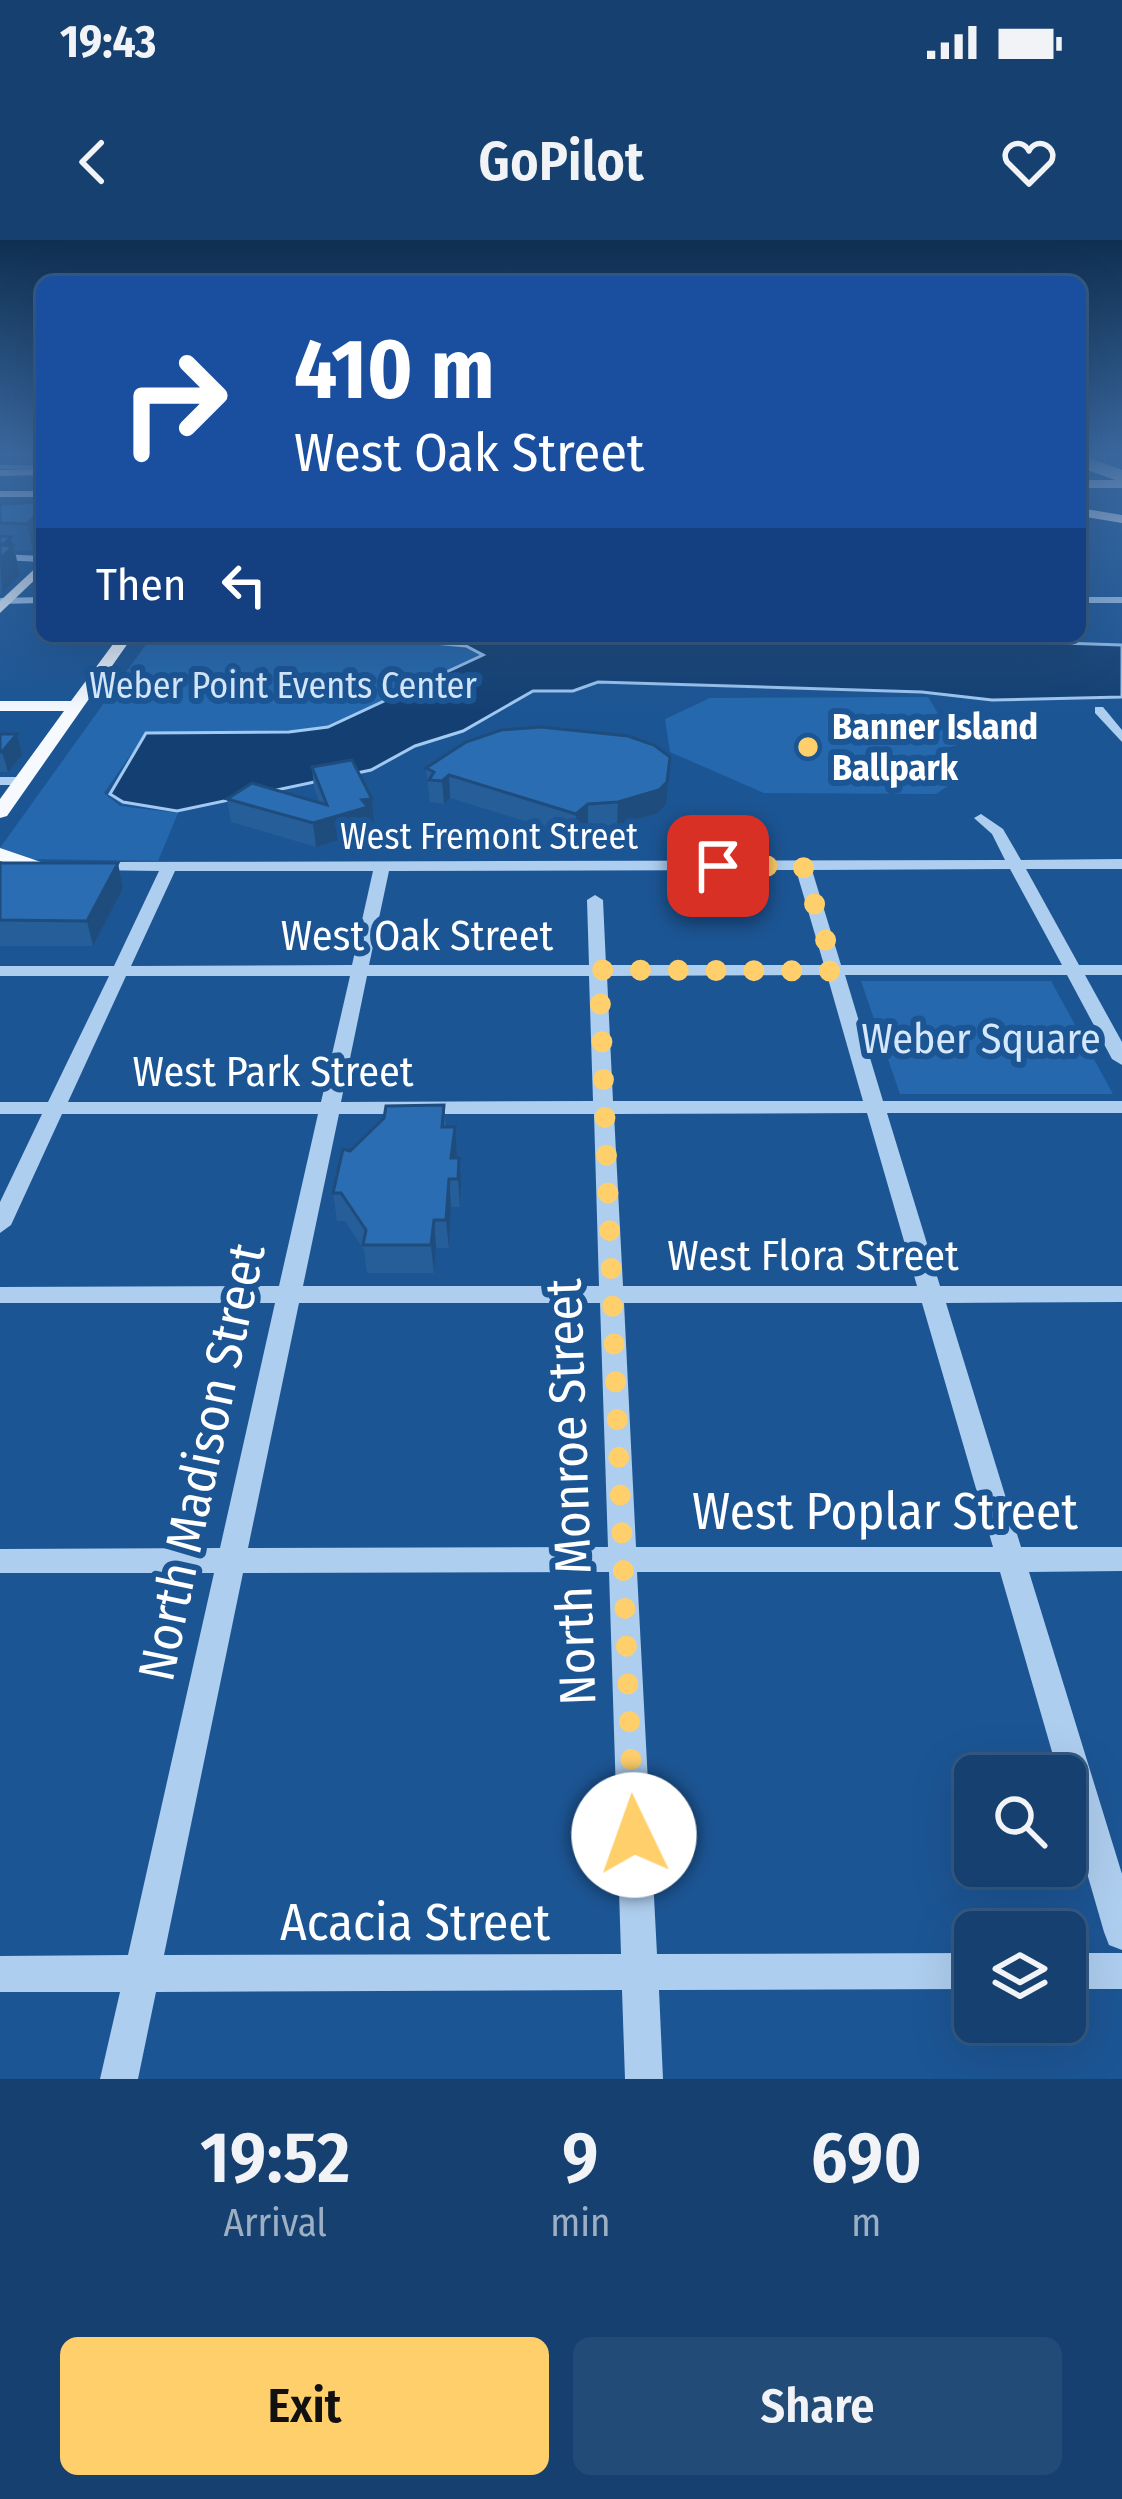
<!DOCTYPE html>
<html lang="en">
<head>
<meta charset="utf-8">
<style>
	body { margin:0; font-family:"Fira Sans Condensed",sans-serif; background:#224b77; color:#f1f3f6; height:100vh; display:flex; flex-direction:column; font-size:45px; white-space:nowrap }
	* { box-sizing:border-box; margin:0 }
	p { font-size:39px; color:#9dafc3 }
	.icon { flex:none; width:66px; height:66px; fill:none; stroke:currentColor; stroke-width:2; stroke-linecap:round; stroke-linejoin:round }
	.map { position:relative; height:1839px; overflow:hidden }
	.drawer { display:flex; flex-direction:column; background:#15406f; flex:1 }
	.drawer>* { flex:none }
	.hud { position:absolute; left:36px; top:36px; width:1050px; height:366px; border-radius:18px; box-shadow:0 12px 48px #0002,0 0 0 3px #345982; background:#1a4fa0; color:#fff; overflow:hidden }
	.fabs { position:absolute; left:954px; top:1515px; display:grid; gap:24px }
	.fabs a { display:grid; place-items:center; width:132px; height:132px; border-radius:18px; background:#15406f; box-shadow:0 12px 48px #0002,0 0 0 3px #345982; font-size:60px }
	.pin { position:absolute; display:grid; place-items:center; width:102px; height:102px; color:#fff; margin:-51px; border-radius:24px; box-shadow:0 6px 18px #0006 }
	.me { position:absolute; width:132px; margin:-66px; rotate:357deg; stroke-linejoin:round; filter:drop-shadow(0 0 9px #0008) }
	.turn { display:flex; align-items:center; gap:42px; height:252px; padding:0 60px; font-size:54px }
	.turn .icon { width:156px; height:156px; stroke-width:2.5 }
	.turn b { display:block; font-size:84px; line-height:102px }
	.then { display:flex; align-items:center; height:114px; padding:0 60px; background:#0003; gap:24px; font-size:45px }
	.eta { display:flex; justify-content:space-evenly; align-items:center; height:204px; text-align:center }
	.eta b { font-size:72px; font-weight:600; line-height:84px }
	.button { display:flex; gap:24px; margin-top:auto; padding:24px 60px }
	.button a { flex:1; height:138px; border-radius:18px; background:#ffcf6c; color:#111; font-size:48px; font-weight:600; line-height:138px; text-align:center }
	.button a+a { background:#224b77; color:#f1f3f6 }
	.status { display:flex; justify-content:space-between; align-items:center; height:84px; padding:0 60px; background:#15406f; direction:ltr }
	.status svg { height:33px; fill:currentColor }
	header { display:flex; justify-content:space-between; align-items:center; height:156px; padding:0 60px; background:#15406f; font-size:54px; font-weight:600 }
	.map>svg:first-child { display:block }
	.green { fill:#2568ad }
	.water { fill:#133f72; stroke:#a1c9f1; stroke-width:3 }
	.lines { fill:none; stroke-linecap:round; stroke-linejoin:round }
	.minor { fill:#aeceef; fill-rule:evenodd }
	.major { fill:#f6faff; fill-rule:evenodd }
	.highway { fill:#fff; fill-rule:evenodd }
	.highway-bridge { stroke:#fff; stroke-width:12 }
	.wall { fill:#255e99 }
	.shaded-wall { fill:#1e4c7d }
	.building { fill:#2b6db2; stroke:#1e4c7d; stroke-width:3 }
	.route { stroke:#ffcf6c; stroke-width:21; stroke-dasharray:0 37.8 }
	.poi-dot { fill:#ffcf6c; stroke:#1c5594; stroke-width:4.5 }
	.labels { text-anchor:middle; stroke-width:12; stroke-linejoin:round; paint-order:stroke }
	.far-park-label { font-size:36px; fill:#d4e7fb; stroke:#1c5594 }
	.far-poi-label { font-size:36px; font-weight:bold; fill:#fff; stroke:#1c5594; text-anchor:start }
	.far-street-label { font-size:36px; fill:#fff; stroke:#1c5594 }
	.street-label { font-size:42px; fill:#fff; stroke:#1c5594 }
	.park-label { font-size:42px; fill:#d4e7fb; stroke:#1c5594 }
	.near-street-label { font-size:51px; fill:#fff; stroke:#1c5594 }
</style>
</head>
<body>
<div class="status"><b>19:43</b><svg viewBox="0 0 49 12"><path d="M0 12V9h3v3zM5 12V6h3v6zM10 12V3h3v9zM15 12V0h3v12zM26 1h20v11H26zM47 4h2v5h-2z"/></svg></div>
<header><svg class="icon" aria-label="back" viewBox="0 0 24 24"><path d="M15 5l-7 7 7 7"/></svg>GoPilot<svg class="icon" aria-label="heart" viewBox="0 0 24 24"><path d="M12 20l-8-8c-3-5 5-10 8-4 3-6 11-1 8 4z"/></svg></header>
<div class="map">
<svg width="1122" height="1839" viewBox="0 0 1122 1839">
	<rect width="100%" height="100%" fill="#1c5594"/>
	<!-- green -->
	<g class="green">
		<path d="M152 396C200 396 462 389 483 416L328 487 289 492 145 494 104 553 120 566 178 573 158 621 31 619 0 608Z"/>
		<path d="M928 457 957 505 938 510 955 541 936 554 764 553 670 512 665 479 710 458Z"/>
		<path d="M861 741H1051L1113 854H900Z"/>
	</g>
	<!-- water -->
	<path class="water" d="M359 396H855L1122 405V457L992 460 922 452 598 442 573 451H533L463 491 415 506 371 530 177 571 123 562 110 554 146 493 289 492 328 487 483 415 466 406Z"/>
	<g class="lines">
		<!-- minor -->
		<g class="minor">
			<rect x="0" y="225" width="42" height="4"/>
			<path d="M0 314 42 316V322L0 320Z"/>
			<path d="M42 357V363L0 364V358Z"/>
			<rect x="1080" y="357" width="42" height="6"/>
			<path d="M1095 467H1103L1122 490V502L1095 473Z"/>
			<path d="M0 537H24L31 541 24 545H0Z"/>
			<path d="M981 574 1003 589 1021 620 1122 619V629H1026L1079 725H1122V735H1085L1122 802V825L1112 819 1067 735H845L883 861H1122V873H887L940 1046H1122V1062L946 1063 1021 1307H1122V1331L1029 1332 1122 1634V1710L1109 1705 1104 1692 1065 1557V1536H1059L1000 1332H637L657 1714 975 1713V1749L659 1750 663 1839H625L622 1750 156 1752 138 1839H100L120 1752H0V1716L128 1715 214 1333H0V1309L220 1308 275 1063H0V1047L279 1046 318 874H62L11 985 0 993V962L42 874H0V862H48L109 736H0V726H114L159 631 86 630V624L91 622 1005 620 992 594 974 578ZM1010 629 1062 725H841L812 630ZM796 630 824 725H606L603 660 595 655 587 660 589 725H369L389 631ZM175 631H373L352 725 131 726ZM827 735 863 861H613L607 736ZM126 736H350L321 862H68ZM367 736H589L593 861 341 862ZM867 873 917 1046H623L614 874ZM339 874H594L599 1046H303ZM299 1063H600L608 1307 248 1308ZM624 1063H922L993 1307H636ZM609 1332 621 1714 164 1715 243 1333Z"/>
			<rect x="1065" y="1713" width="57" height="36"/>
		</g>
		<!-- major -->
		<g class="major">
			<rect x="0" y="251" width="42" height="6"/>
			<path d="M42 322V333L0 373V361Z"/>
			<path d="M119 396H133L7 576 0 578V559L64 471H0V461H71Z"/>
			<path d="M0 608 41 622 44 626 34 632 0 621Z"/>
		</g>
		<!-- highway -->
		<g class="highway">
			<path d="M42 229V235L0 236V230Z"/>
			<rect x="1080" y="240" width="42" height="8"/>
			<path d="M1080 268 1122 275V283L1080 276Z"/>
		</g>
		<!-- highway-bridge -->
		<path class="highway-bridge" d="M1080 221 1122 236"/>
	</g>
	<!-- wall -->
	<g class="wall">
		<path d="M42 262 33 311H15L20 335 0 354V264Z"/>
		<path d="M0 494H17L22 515 8 532H0Z"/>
		<path d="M312 527 372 559 374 582 370 583 371 590 316 607 231 582 227 559 320 563 314 549Z"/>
		<path d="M426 528 666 565 658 573 617 585 588 587 576 597 450 558 444 564 430 562Z"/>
		<path d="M0 623 123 648 93 706H0Z"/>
		<path d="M444 865 446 887 456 918 461 945 460 967H451L449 1008H436L434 1033H367L364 1010 345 981H337L333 953 350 911Z"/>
	</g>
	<!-- shaded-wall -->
	<g class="shaded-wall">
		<path d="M42 270V303L33 311 27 284Z"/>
		<path d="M11 297 20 335 2 353 0 319 2 305Z"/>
		<path d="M17 494 22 515 8 532 2 512Z"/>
		<path d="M670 517 666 565 658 573 617 585 618 562Z"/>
		<path d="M449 535 450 558 444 564 442 541Z"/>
		<path d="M372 559 374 582 370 583 371 590 316 607 313 583 362 560Z"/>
		<path d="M588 564V587L576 597V574Z"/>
		<path d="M118 623 123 648 93 706 87 681Z"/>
		<path d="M455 887 457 915 454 939 451 918Z"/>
		<path d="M459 918 461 945 460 967 458 939Z"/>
		<path d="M449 939 451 967 449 1008 446 980Z"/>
		<path d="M434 980 436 1008 434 1033 431 1005Z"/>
	</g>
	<!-- building -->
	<g class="building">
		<path d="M42 262V270L27 284 0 283V264Z"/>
		<path d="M0 296 11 297 2 305 13 306 0 319Z"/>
		<path d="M541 487 628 496 654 505 670 517 667 542 659 550 618 562 588 564 576 574 449 535 442 541 429 540 434 532 426 528 466 502 501 490Z"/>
		<path d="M0 494H17L2 512H0Z"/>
		<path d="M352 520 372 559 362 560 368 567 313 583 227 559 252 543 327 565 312 527Z"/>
		<path d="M0 623H118L87 681 0 680Z"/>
		<path d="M444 865 442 887H455L451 918H459L458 939H449L446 980H434L431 1005H363L366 990 341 953H333L343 909 350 911 384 878 386 866Z"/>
	</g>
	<!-- sky -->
	<linearGradient id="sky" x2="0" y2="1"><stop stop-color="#0f2f51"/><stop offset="0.45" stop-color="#3a689f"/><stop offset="1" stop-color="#3a689f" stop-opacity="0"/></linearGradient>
	<rect width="1122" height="473" fill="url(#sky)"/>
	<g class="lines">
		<!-- route -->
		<path class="route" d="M634 1595 599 730 835 731 803 626H718"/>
	</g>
	<!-- markers -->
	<circle class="poi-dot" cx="808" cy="507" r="12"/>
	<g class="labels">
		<!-- far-park labels -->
		<g class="far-park-label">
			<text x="283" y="458">Weber Point Events Center</text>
		</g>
		<!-- far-poi labels -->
		<g class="far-poi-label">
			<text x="832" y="499">Banner Island<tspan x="832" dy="41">Ballpark</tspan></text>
		</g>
		<!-- far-street labels -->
		<g class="far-street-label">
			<text x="489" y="609">West Fremont Street</text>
		</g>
		<!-- street labels -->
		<g class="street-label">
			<text x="417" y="710">West Oak Street</text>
			<text x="273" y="846">West Park Street</text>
			<text x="813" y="1030">West Flora Street</text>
		</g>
		<!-- park labels -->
		<g class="park-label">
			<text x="981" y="813">Weber Square</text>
		</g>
		<!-- near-street labels -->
		<g class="near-street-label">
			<text transform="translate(201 1222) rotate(-78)" y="18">North Madison Street</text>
			<text transform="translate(570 1252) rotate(-92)" y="18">North Monroe Street</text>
			<text x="885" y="1289">West Poplar Street</text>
			<text x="415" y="1700">Acacia Street</text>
		</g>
	</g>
</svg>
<div class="fabs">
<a><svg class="icon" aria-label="search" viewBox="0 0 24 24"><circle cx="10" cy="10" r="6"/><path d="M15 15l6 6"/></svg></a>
<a><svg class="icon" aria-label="layers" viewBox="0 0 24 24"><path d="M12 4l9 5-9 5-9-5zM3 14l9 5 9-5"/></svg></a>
</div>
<div class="pin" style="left:718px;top:626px;background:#d93025"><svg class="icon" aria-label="arrive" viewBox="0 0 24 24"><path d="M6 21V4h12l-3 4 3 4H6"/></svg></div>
<svg class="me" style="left:634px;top:1595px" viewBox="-20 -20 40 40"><circle r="19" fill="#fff"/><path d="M0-13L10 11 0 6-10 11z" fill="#ffcf6c"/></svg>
<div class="hud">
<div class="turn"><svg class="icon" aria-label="right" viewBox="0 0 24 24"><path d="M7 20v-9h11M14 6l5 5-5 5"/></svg><div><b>410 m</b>West Oak Street</div></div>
<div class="then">Then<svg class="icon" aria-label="left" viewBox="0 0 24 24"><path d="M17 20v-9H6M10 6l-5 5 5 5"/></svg></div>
</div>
</div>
<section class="drawer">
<div class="eta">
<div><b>19:52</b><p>Arrival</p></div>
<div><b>9</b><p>min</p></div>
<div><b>690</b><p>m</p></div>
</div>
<div class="button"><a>Exit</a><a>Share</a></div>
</section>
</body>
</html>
